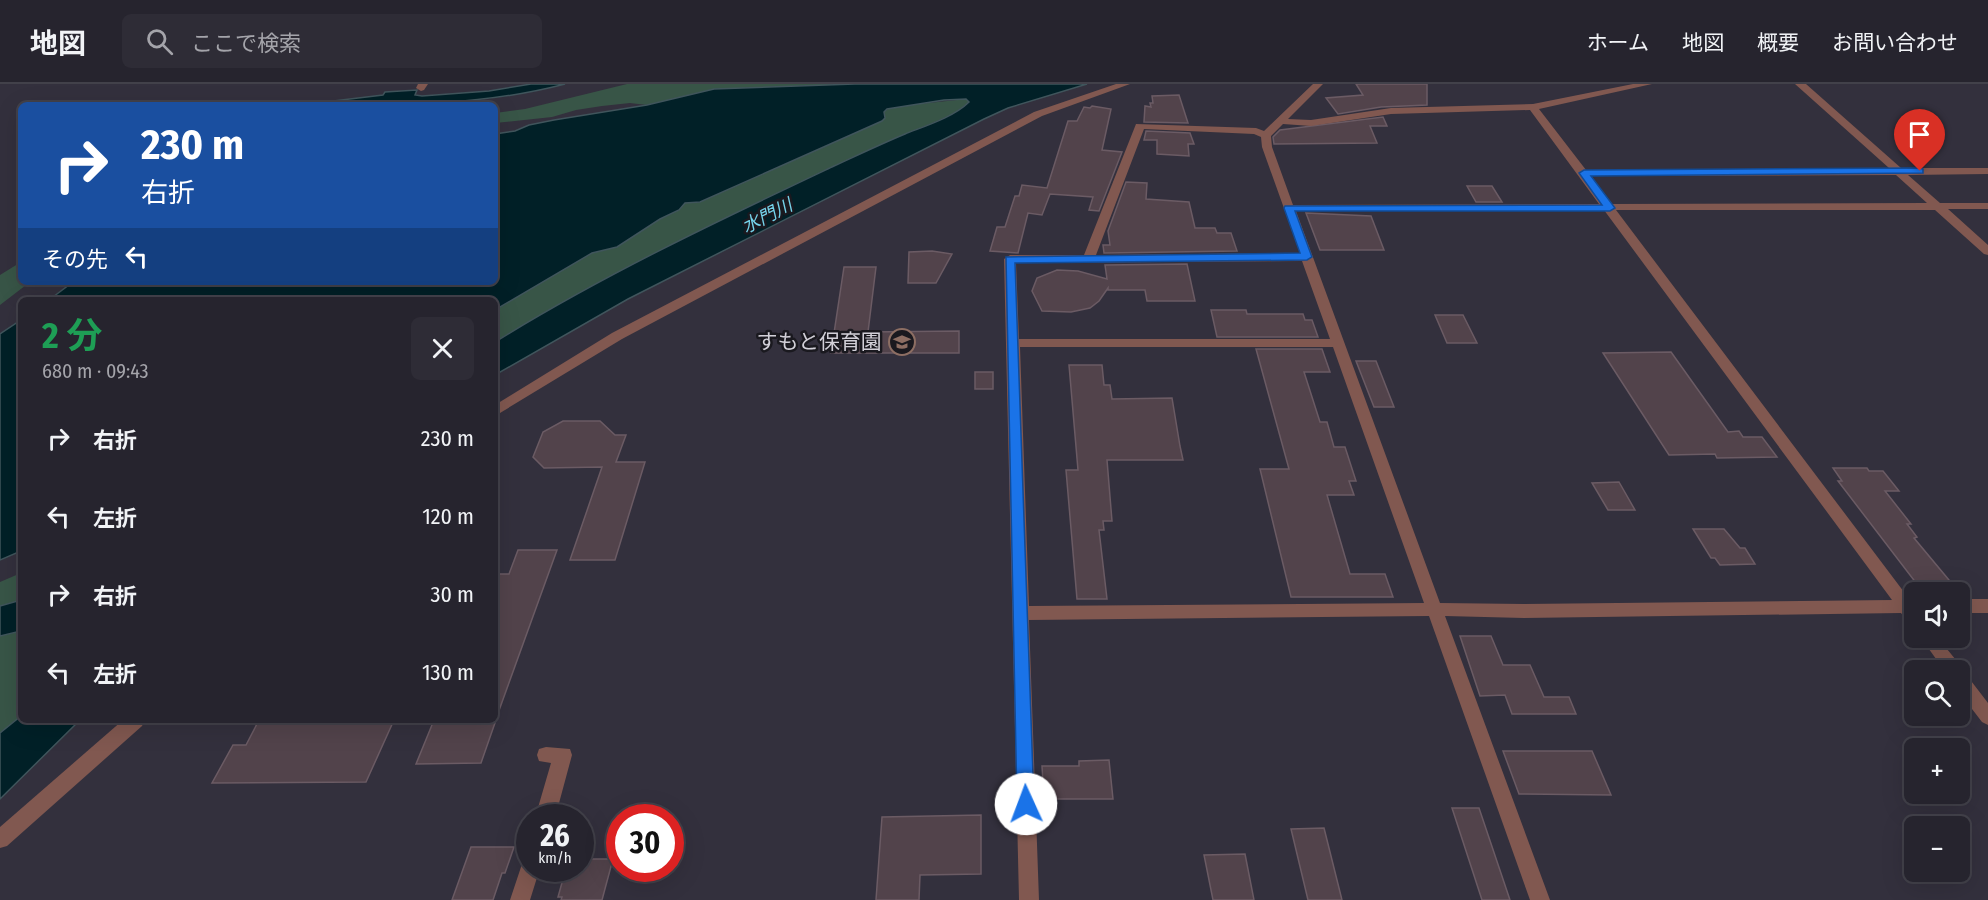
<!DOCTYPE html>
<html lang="ja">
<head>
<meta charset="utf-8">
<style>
	body { margin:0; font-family:"Fira Sans Condensed","Noto Sans JP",sans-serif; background:#2e2c36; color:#f1f3f6; height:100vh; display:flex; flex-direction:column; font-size:22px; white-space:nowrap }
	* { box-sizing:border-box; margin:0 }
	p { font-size:20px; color:#a4a4aa }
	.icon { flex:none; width:33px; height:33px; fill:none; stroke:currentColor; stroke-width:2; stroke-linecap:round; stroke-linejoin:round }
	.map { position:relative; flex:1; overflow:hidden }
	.details { position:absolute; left:18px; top:213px; width:480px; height:426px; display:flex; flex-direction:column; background:#26242e; border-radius:9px; box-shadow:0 6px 24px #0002,0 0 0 2px #42414a }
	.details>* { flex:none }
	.hud { position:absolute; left:18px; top:18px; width:480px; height:183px; border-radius:9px; box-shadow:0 6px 24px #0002,0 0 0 2px #42414a; background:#1a4fa0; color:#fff; overflow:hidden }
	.tools { position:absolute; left:1904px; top:498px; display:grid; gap:12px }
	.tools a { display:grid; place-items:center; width:66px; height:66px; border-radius:9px; background:#26242e; box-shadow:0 6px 24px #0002,0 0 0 2px #42414a; font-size:30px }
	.speed { position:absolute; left:516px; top:720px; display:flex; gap:12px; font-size:30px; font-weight:700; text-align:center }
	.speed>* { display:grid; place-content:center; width:78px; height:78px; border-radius:50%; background:#26242e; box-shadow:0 6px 24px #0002,0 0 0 2px #42414a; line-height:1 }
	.speed small { font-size:15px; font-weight:400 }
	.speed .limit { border:9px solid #d22; background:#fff; color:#111 }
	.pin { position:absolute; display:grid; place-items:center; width:51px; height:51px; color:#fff; margin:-62px -26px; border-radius:50% 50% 50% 0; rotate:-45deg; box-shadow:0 0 6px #0007 }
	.pin .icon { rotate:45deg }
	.me { position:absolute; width:66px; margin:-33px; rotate:358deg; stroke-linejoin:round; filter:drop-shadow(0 0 4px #0008) }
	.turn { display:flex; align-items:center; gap:21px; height:126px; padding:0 24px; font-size:27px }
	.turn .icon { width:78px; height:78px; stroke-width:2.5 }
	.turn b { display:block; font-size:42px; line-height:51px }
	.then { display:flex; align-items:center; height:57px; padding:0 24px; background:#0003; gap:12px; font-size:22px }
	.round { display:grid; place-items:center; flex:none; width:63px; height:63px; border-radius:9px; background:#2e2c36 }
	.headline { display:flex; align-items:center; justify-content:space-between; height:102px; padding:0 24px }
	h1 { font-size:36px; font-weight:700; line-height:45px; color:#1e9e55 }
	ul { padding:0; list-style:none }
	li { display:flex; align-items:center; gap:18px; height:78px; padding:0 24px }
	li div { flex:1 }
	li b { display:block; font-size:22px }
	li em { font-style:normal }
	header { display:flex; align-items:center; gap:36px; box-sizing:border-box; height:84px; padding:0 30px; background:#26242e; border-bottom:2px solid #42414a }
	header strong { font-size:28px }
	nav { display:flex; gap:33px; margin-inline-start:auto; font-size:21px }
	.search { width:420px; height:54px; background:#2e2c36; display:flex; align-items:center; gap:15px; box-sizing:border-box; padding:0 21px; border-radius:9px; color:#a4a4aa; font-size:22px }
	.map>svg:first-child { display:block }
	.green { fill:#385547 }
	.water { fill:#012027; stroke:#40555c; stroke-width:1.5 }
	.building { fill:#52434b; stroke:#6b5b64; stroke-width:1.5 }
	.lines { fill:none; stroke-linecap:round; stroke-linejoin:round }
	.minor { fill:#815850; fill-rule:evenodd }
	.route { fill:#1a73e8; stroke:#114b97; stroke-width:1.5 }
	.labels { text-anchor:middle; stroke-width:5; stroke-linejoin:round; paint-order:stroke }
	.far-water-label { font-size:18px; font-style:italic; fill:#75d3ea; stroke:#1a191f }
	.poi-label { font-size:21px; fill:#d2d0d8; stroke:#1a191f; text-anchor:end }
</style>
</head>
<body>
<header>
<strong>地図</strong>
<div class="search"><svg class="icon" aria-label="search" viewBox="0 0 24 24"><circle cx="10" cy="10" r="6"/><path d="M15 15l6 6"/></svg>ここで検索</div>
<nav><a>ホーム</a><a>地図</a><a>概要</a><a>お問い合わせ</a></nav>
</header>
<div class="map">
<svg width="1988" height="816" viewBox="0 0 1988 816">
	<rect width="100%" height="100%" fill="#33303d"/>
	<!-- green -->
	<g class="green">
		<path d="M627 0H855L714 5 647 21 630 19 602 22 576 26 552 33 495 39V29L525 25Z"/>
		<path d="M966 15 969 18C951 34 923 42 901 52 875 63 851 75 826 86 714 139 600 193 495 258V226L592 169 617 163 660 135 679 126 685 119 700 118 882 37 885 34 884 28 891 23Z"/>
		<path d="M21 178V198H30L0 221V191Z"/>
		<path d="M21 489V516L0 522V498Z"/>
		<path d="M21 547V632L0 649V552Z"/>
	</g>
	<!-- water -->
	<g class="water">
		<path d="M531 0H565C478 23 388 21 300 21L383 11 385 8 417 6 415 11 422 12 489 7Z"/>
		<path d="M855 0H1087L1008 24 984 35 628 215 495 291V258C603 191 720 136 834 82 858 71 881 60 905 50 925 42 954 33 969 18L966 15 944 16 887 25 884 28 885 34 882 37 700 118 685 119 679 126 660 135 617 163 592 169 495 226V216H49L73 198H495V50L515 47 529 41 554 36 647 21 714 5Z"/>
		<path d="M21 236V467L0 476V250Z"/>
		<path d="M21 516V547L0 552V522Z"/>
		<path d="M21 632V636H80L0 715V649Z"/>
	</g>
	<!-- building -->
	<g class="building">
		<path d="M1356 0H1427V21L1381 23 1338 30 1326 14 1363 11Z"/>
		<path d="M1179 11 1188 39 1144 38 1145 22 1151 23 1150 19H1153L1152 12Z"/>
		<path d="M1092 22 1111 25 1102 66 1122 68 1099 127 1089 126 1093 113 1050 110 1042 131 1028 129 1018 169 990 167 997 143H1005L1015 112H1019L1022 101 1047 104 1068 37H1077L1084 23 1090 24Z"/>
		<path d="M1383 33 1387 42H1370L1377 59 1274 60 1273 53 1280 46Z"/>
		<path d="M1146 47 1190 49 1194 60H1188L1189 72 1157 70V56H1144Z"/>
		<path d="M1126 98 1147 99 1146 115 1189 118 1195 144H1215L1217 149H1231L1237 167 1104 169 1103 161H1110L1108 147Z"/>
		<path d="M1467 102H1492L1502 118H1476Z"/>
		<path d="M1306 129 1371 132 1384 166H1320Z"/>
		<path d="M932 167 952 170 936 199H908L909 168Z"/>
		<path d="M1187 180 1195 217H1147L1145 206H1108V204L1099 217 1090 224 1071 228 1042 227 1032 207 1037 194 1057 186 1078 187 1107 195 1105 181Z"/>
		<path d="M844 183H876L868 248 959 247V269H831Z"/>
		<path d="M1211 226H1246L1247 230H1303L1305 236H1312L1318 253H1217Z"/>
		<path d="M1435 231H1463L1477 259H1447Z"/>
		<path d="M1256 265H1322L1330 288H1304L1320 338H1327L1334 363H1345L1356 397H1349L1354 411H1327L1350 490H1385L1393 513H1291L1260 385H1289Z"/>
		<path d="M1671 268 1728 348 1739 347 1743 353H1762L1777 373 1717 374 1715 370 1669 371 1603 269Z"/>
		<path d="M1356 277H1376L1394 323H1374Z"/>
		<path d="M1069 281H1102L1104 301H1110L1112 315 1172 314 1180 362 1183 376H1107L1112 437H1103L1104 446H1099L1107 515H1077L1066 386H1078Z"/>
		<rect x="975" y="288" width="18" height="17"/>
		<path d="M563 337H600L615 351H626L616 378H645L615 476H570L602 383 544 384 533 373 543 348Z"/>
		<path d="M1833 384H1867L1869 387H1883L1899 407H1885L1911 440H1907L1917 453 1914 454 1959 508H1923L1838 397H1842Z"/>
		<path d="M1619 398 1635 426H1608L1592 399Z"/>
		<path d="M1693 445H1724L1740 464H1745L1755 480 1720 481 1715 474H1711Z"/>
		<path d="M518 466H557L497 632H495V490H509Z"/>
		<path d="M1460 552H1491L1503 581H1530L1544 613H1569L1576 630H1512L1505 611 1480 612Z"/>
		<path d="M259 636H394L366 698 212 699 233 661H246Z"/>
		<path d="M434 636H496L481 679 416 680Z"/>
		<path d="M1503 667H1592L1611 711 1519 710Z"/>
		<path d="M1109 676 1113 715H1044L1042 682H1079V677Z"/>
		<path d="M1452 724H1479L1510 816H1482Z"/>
		<path d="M981 731V790L920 791 919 816H876L882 733Z"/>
		<path d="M1324 744 1342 816H1308L1291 745Z"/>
		<path d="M471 763H514L505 789H502L493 816H452Z"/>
		<path d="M1245 770 1254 816H1213L1204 771Z"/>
		<path d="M580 775H613L602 816H561L562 813H558L563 795H568L571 784H580Z"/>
	</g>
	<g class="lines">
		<!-- minor -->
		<g class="minor">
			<path d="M418 0H428L424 6 421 7 416 4Z"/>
			<path d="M1116 0H1130L1042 32 622 255 495 332V321L612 249 1034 28Z"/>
			<path d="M1313 0H1323L1288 35 1311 36 1391 24 1533 20 1633 0H1652L1539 25 1586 86 1889 84 1795 0H1806L1901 84H1988V90L1908 91 1940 119H1988V125H1948L1988 161V171L1984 170 1935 126H1616L1910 516 1914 515V540L1908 538 1901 529 1524 534 1445 532 1550 816H1530L1429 532 1029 536 1039 816H1019L1004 175 1010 171H1084L1136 40 1256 44 1264 47ZM1530 26 1599 120 1293 121 1272 63 1271 52 1283 40 1311 42 1391 30ZM1144 45 1254 50 1261 53 1262 63 1300 169 1096 171ZM1896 91 1927 119 1611 120 1590 92ZM1604 126 1892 516 1524 520 1440 519 1296 127ZM1302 177 1330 255H1019L1016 179ZM1020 263H1333L1424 519 1029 522Z"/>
			<rect x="1959" y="515" width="29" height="14"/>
			<path d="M1921 554H1938L1960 581 1962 588 1965 589 1988 619V641L1982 638 1959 608V586H1944Z"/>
			<path d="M123 636H145L142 642 7 762 0 764V743Z"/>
			<path d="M546 663 570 665 572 671 555 734H535L551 679 539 677 537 671 539 665Z"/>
			<path d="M530 775V784H540L530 816H510L523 777Z"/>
		</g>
	</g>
	<!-- route -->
	<path class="route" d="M1920 84 1923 85V89L1591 92 1615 124 1610 127H1295L1312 173 1307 176 1015 179 1034 720 1032 726 1026 728 1019 726 1017 720 1006 173 1300 169 1284 124 1285 122 1602 121 1579 89 1584 86Z"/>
	<!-- icons -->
	<defs>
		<symbol id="school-ring" viewBox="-11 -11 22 22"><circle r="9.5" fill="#1a191f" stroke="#8d6e63" stroke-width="1.5"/><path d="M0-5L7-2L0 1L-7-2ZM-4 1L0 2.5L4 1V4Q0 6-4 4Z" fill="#8d6e63"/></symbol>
	</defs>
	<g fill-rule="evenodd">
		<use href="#school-ring" x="887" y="243" width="30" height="30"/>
	</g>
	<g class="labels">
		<!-- far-water labels -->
		<g class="far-water-label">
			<text transform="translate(767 132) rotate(-27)" y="6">水門川</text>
		</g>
		<!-- poi labels -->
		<g class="poi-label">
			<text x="882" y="265">すもと保育園</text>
		</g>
	</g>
</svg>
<div class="tools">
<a><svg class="icon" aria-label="sound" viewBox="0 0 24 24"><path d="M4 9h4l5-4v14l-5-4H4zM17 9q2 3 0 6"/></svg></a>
<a><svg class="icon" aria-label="search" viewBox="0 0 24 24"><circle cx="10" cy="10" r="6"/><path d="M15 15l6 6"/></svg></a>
<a>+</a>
<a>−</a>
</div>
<div class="speed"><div>26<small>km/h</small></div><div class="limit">30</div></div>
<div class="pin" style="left:1920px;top:87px;background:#d93025"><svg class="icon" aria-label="arrive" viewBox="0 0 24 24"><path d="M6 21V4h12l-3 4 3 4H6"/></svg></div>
<svg class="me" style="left:1026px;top:720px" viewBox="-20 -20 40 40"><circle r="19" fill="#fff"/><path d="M0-13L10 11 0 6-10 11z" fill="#1a73e8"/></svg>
<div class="hud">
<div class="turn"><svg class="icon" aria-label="right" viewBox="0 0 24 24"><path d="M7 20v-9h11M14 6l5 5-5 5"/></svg><div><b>230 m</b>右折</div></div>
<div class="then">その先<svg class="icon" aria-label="left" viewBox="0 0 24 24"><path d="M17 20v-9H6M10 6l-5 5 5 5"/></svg></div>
</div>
<section class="details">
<div class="headline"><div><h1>2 分</h1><p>680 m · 09:43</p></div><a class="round"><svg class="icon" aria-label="close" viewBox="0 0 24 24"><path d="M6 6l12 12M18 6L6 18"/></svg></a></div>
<ul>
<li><svg class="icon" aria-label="right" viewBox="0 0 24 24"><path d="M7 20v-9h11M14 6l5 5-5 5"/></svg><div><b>右折</b></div><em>230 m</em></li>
<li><svg class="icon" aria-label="left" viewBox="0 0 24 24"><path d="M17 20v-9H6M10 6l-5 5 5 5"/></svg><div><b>左折</b></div><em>120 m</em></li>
<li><svg class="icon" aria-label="right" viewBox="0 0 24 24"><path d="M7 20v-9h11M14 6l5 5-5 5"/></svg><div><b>右折</b></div><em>30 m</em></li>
<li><svg class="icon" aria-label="left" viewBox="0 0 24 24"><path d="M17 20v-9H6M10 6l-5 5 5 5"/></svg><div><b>左折</b></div><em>130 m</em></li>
</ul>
</section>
</div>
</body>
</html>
